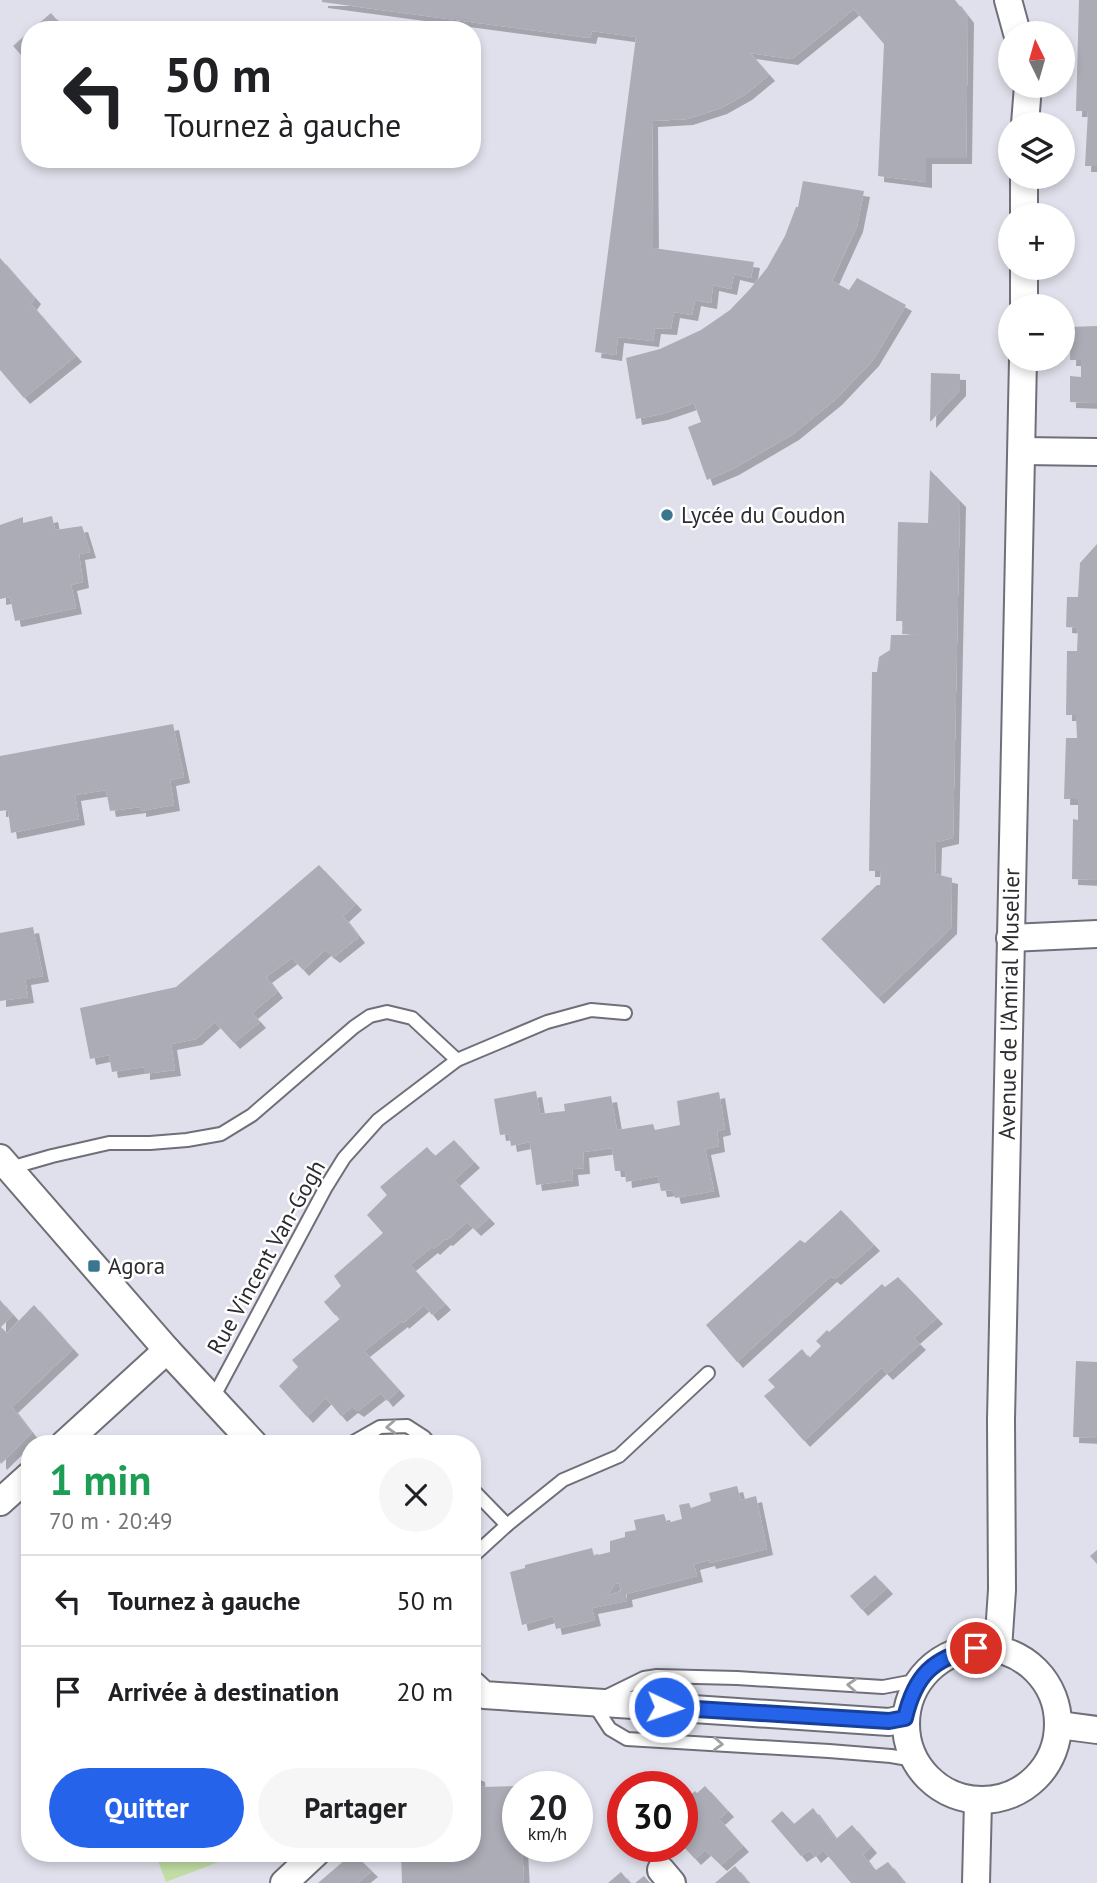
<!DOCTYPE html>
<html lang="fr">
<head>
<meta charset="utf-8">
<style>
	body { margin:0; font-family:"PT Sans",sans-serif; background:#f6f6f6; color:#202124; height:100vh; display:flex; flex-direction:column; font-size:26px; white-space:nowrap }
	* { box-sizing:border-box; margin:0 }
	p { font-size:23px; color:#757577 }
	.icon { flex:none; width:38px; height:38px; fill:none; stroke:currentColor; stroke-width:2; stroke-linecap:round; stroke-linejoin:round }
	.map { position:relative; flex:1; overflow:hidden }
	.sheet { position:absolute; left:21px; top:1435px; width:460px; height:427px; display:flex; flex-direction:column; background:#fff; border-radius:28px; box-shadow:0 4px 10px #0003 }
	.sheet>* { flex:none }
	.hud { position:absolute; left:21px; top:21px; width:460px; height:147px; border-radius:28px; box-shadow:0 4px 10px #0003; background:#fff; color:#202124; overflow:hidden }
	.needle { width:46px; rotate:355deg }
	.buttons { position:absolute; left:998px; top:21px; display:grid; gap:14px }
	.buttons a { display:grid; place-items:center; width:77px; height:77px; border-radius:50%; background:#fff; box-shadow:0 4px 10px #0003; font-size:35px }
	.speed { position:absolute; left:502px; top:1771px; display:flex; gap:14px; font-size:35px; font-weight:700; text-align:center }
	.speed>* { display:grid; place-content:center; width:91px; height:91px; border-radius:50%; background:#fff; box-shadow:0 4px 10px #0003; line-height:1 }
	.speed small { font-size:18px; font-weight:400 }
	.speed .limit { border:10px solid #d22; background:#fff; color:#111 }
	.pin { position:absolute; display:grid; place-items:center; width:60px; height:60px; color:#fff; margin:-30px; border:4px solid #fff; border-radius:50%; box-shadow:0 2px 7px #0007 }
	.me { position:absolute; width:77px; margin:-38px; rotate:93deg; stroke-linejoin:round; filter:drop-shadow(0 0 5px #0008) }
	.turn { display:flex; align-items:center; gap:24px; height:147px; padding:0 28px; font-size:32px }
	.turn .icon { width:91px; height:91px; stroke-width:2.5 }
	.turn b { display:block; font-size:49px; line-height:60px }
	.round { display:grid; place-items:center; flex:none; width:74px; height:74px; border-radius:37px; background:#f6f6f6 }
	.overview { display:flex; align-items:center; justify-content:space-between; height:119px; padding:0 28px }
	h1 { font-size:42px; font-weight:800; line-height:52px; color:#1e9e55 }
	.button { display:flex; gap:14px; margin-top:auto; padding:14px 28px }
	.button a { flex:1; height:80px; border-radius:42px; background:#2563eb; color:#fff; font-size:28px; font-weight:800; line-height:80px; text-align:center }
	.button a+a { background:#f6f6f6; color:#202124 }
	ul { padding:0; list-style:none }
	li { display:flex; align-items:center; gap:21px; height:91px; padding:0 28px; border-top:2px solid #e0e0e0 }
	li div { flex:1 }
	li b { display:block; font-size:26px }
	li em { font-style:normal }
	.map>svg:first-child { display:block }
	.green { fill:#c2dea5 }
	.building { fill:#acacb7; fill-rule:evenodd; filter:url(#shadow) }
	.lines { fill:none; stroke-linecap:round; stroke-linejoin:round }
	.service-casing { stroke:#6f6f79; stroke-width:16 }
	.minor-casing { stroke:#6f6f79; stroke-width:30 }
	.service { stroke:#fff; stroke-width:12 }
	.minor { stroke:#fff; stroke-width:26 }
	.oneway { stroke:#a0a0a2 }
	.route-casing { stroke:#184099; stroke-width:18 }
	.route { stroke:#2563eb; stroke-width:12 }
	.poi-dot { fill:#3a778e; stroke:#fff; stroke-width:2.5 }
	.labels { text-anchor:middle; stroke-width:5; stroke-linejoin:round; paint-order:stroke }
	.poi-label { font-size:23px; fill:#2d2d31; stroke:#fff; text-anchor:start }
	.street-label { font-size:23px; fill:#2d2d31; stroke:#fff }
</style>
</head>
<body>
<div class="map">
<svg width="1097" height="1883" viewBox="0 0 1097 1883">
	<defs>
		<filter id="shadow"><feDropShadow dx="6" dy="6" stdDeviation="0" flood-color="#0004"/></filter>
	</defs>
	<rect width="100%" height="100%" fill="#e0e0ec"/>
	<!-- green -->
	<path class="green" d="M155 1853H242L166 1882Z"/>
	<!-- building -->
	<g class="building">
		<path d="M322 0H955L968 17 966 158H926V182L878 176 884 44 854 9 792 59 750 53 769 75 746 94 721 108 687 119 652 121 653 248 754 262 751 278 734 274 731 289 713 285 711 303 695 300 692 315 674 312 671 329 655 328 653 341 618 337 616 355 595 352 636 37 592 31 590 38 322 2Z"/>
		<path d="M1079 0H1097V166H1085L1088 111H1076Z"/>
		<path d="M51 13 62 26 69 21 76 30H31Z"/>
		<path d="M30 31V65L13 46Z"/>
		<path d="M803 181 864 191 857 226 832 281 849 290 857 278 906 305 873 360 836 399 793 434 733 469 707 480 688 427 701 422 694 403 662 414 636 419 626 358 660 349 701 330 730 310 750 289 767 268 785 236 796 207H798Z"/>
		<path d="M0 258 35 298 31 304 76 356 24 398 0 370Z"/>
		<path d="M1097 326V403L1070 402V376L1081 377V360H1070L1071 327Z"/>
		<path d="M931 373 960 374V390L930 422Z"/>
		<path d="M930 470 960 501 953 838 936 842 935 874 952 878 951 928 878 998 821 939 877 885H880L881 871H869L872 672H877L879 657 890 650 891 635H919L902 634 903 621H896L898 522 928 523Z"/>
		<path d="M52 516 55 530 82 526 87 542 90 552 79 554 83 582 71 585 76 608 15 621 10 597 0 599V525L23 517V523Z"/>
		<path d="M1097 544V880L1072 879 1073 819 1078 820V799H1064L1066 738H1077L1076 715H1066L1067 651H1077L1078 628 1066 627 1067 597H1078L1080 563Z"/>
		<path d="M173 724 184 777 170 780 174 805 140 811V807L110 811 106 790 75 795 79 819 11 833 8 810 0 811V756Z"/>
		<path d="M319 865 356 904 343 916 359 937 334 957 325 950 303 970 292 958 266 977 277 992 252 1013 260 1022 234 1043 215 1022 196 1039 171 1044 175 1070 144 1074V1067L112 1072 109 1055 90 1059 80 1008 176 987Z"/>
		<path d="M33 927 43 976 25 979 28 997 0 1001V933Z"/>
		<path d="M536 1091 540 1114 565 1111 564 1104 611 1096 617 1130 653 1124 655 1130 680 1125 677 1101 719 1092 725 1129 717 1131 719 1146 705 1149 714 1191 675 1198 673 1190 661 1191 658 1176 626 1182 625 1171H615L612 1148 583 1152 584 1168 572 1169 573 1180 536 1185 530 1142 511 1146 509 1134 500 1135 494 1099Z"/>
		<path d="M454 1140 474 1162 454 1180 489 1218 475 1230 467 1222 447 1240 445 1239 434 1249 432 1247 410 1265 445 1304 432 1315 424 1305 403 1323 402 1321 364 1351 399 1390 387 1401 381 1393 358 1411 352 1407 341 1416 326 1398 307 1417 279 1386 298 1367 292 1360 342 1317 335 1315 324 1302 341 1286 334 1276 383 1233 367 1215 387 1195 380 1187 427 1147 435 1156Z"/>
		<path d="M841 1210 874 1245 835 1279 831 1276 737 1362 706 1325 800 1240 805 1243Z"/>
		<path d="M898 1277 937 1318 914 1338 920 1344 887 1374 881 1368 804 1441 764 1396 775 1387 768 1380 802 1349 809 1358 821 1346 816 1341 827 1330 829 1332 882 1284 885 1287Z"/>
		<path d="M0 1300 13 1315 1 1327 7 1333 34 1305 73 1349 12 1407 32 1433 1 1464 0 1462Z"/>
		<path d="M1076 1361 1097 1362V1438L1073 1437Z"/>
		<path d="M737 1486 741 1500 756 1496 767 1549 710 1563 709 1560 694 1564 697 1576 626 1594 627 1601 592 1608 595 1620 556 1629 553 1616 522 1625 510 1572 525 1568V1565L592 1548 594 1556 610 1552V1541L625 1537V1532L636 1530 634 1520 664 1514 667 1523 682 1519 679 1505 689 1503 691 1508 711 1501 709 1493ZM619 1583 621 1591 607 1596 615 1584Z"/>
		<path d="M1097 1550V1564L1090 1556Z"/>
		<path d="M875 1575 887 1588 862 1610 850 1596Z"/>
		<path d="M472 1773 479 1776 480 1787 518 1786V1846H522L524 1883H402L401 1853H472Z"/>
		<path d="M705 1786 728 1811 719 1819 743 1846 721 1865 705 1850 695 1859 682 1845V1832L687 1828 682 1822V1802L695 1791 697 1793Z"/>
		<path d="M813 1808 836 1839 852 1825 871 1847 863 1855 869 1863 876 1870 888 1862 905 1883H851L823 1850 815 1857 810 1850 801 1856 771 1821 782 1811 794 1824Z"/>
		<path d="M353 1853 372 1871 357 1883H318Z"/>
		<path d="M735 1866 749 1883H715Z"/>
		<path d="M621 1872 630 1883H608Z"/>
		<path d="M644 1876 650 1883H635Z"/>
	</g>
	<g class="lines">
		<defs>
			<g id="service">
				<path d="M10 1168 52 1156 109 1143H150L187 1140 221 1134 252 1115 354 1027 370 1016 387 1012 412 1018 457 1060"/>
				<path d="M213 1398 326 1187 344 1158 378 1120 457 1060 547 1022 591 1010 625 1013"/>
				<path d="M350 1444 380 1427 407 1426 424 1437 430 1444"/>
				<path d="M472 1489 507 1525"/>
				<path d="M472 1557 507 1525 563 1480 619 1456 708 1373"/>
				<path d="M914 1760 891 1756 829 1751 627 1739 610 1729 593 1703 644 1678 657 1676 737 1678 883 1687 920 1680"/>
			</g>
			<g id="minor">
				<path d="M1008 0 1017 33"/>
				<path d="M1025 124 1028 86"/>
				<path d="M1024 215V177"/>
				<path d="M1024 306V268"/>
				<path d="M1022 451 1097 452"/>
				<path d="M1010 938 1097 934"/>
				<path d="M0 1158 167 1350 254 1444"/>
				<path d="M64 1444 167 1350"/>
				<path d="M0 1502 30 1475"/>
				<circle cx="982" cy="1724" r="76"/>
				<path d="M998 1649 1002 1590 1001 1420 1023 359"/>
				<path d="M472 1684 484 1695 889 1722 906 1718"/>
				<path d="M1059 1725 1097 1730"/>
				<path d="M661 1870 672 1883"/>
				<path d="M284 1883 316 1853"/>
				<path d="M976 1883 978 1801"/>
			</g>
		</defs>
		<!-- service casing -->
		<use href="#service" class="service-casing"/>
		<!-- minor casing -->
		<use href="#minor" class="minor-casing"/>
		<!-- service -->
		<use href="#service" class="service"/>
		<!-- minor -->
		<use href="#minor" class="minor"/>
	</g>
	<!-- one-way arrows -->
	<defs><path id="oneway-chevron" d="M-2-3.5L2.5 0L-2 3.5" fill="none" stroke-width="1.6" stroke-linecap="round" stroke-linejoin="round" transform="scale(1.75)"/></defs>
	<g class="oneway">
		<use href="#oneway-chevron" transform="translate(391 1427) rotate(177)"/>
		<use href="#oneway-chevron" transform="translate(852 1685) rotate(-177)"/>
		<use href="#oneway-chevron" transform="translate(718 1744) rotate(3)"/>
	</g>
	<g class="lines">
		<defs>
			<path id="route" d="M664 1707 889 1721 905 1718C915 1675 933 1658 976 1648"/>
		</defs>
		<!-- route casing -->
		<use href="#route" class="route-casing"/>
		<!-- route -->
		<use href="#route" class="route"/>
	</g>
	<!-- markers -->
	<g class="poi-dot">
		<circle cx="667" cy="515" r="7"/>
		<rect x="87" y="1259" width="14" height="14" rx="3.5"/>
	</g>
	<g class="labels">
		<!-- poi labels -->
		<g class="poi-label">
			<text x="681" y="523">Lycée du Coudon</text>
			<text x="108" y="1274">Agora</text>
		</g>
		<!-- street labels -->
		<g class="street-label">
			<text transform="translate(1009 1004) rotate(-89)" y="8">Avenue de l'Amiral Muselier</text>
			<text transform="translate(266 1257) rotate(-61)" y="8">Rue Vincent Van-Gogh</text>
		</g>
	</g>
</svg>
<div class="buttons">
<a><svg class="needle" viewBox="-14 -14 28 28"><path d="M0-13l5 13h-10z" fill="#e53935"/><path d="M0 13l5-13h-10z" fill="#757577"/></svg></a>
<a><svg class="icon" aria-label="layers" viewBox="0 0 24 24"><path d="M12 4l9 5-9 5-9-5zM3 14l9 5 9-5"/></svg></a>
<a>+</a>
<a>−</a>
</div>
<div class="speed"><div>20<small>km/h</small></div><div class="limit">30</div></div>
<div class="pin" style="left:976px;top:1648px;background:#d93025"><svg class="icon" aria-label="arrive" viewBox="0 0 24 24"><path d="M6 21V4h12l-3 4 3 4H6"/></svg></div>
<svg class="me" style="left:664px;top:1707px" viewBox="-20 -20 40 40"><circle r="17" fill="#2563eb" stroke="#fff" stroke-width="3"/><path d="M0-11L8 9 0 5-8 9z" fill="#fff"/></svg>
<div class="hud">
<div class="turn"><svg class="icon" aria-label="left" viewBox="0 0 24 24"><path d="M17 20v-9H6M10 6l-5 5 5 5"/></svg><div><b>50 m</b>Tournez à gauche</div></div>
</div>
<section class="sheet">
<div class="overview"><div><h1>1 min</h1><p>70 m · 20:49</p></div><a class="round"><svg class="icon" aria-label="close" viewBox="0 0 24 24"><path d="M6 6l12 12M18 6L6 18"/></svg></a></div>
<ul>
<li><svg class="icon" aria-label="left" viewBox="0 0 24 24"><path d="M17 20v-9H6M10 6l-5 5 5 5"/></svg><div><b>Tournez à gauche</b></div><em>50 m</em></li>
<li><svg class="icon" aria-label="arrive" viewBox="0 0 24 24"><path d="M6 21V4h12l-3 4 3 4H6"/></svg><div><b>Arrivée à destination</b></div><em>20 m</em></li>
</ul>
<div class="button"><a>Quitter</a><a>Partager</a></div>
</section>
</div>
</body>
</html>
